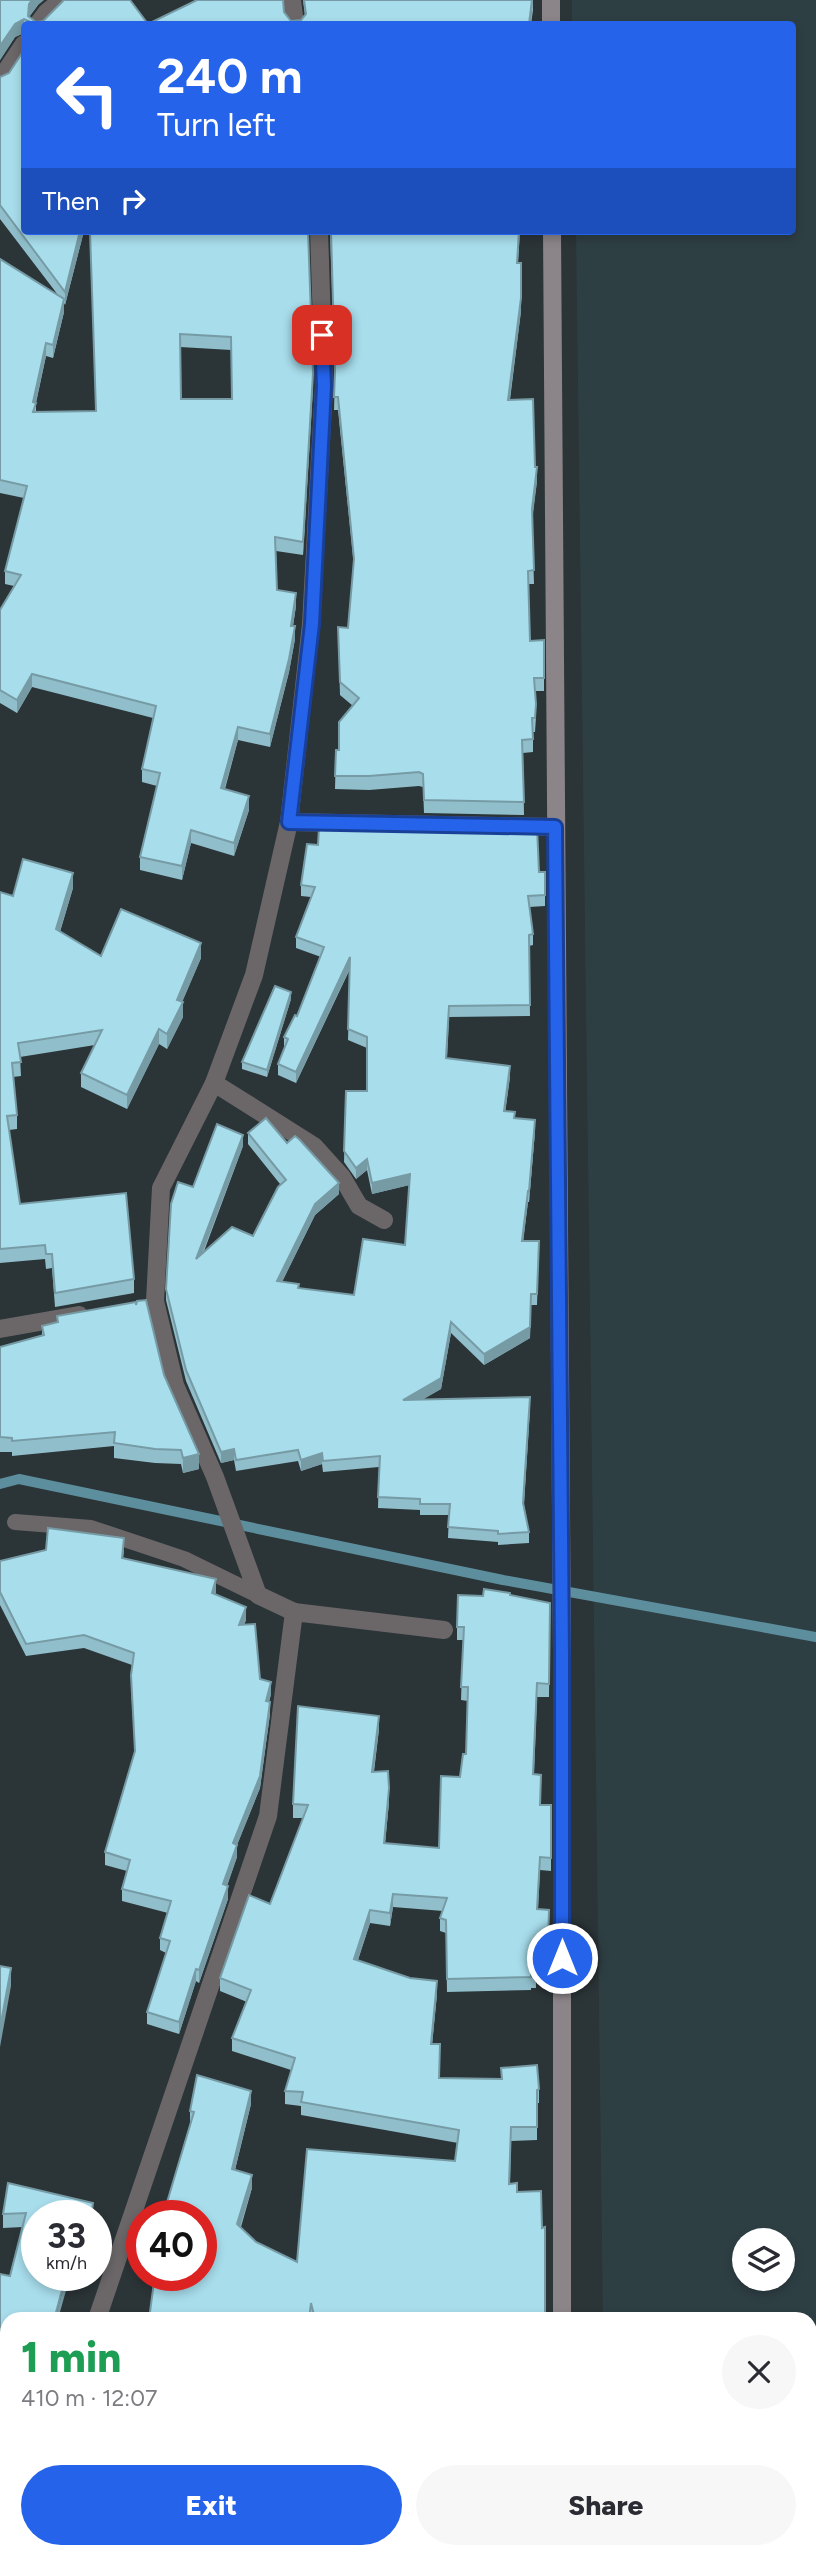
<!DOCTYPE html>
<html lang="en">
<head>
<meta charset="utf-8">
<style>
	body { margin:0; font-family:Figtree,sans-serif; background:#f7f7f7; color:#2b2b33; height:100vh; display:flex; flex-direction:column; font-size:26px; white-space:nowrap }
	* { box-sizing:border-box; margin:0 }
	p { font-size:23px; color:#7c7c81 }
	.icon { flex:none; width:38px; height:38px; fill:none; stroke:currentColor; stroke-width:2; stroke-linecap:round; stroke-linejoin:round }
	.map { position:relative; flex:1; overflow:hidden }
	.drawer { position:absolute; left:0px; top:2312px; width:817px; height:247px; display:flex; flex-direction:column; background:#fff; border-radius:21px 21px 0 0; box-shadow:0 4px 10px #0003 }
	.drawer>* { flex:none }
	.banner { position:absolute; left:21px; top:21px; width:775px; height:214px; border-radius:7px; box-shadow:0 4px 10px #0003; background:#2563eb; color:#fff; overflow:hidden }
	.controls { position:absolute; left:732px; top:2228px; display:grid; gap:14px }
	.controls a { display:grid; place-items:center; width:63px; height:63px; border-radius:50%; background:#fff; box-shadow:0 4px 10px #0003; font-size:35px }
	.speed { position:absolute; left:21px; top:2200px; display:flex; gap:14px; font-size:35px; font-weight:700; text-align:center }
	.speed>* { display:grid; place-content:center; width:91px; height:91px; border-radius:50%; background:#fff; box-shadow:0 4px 10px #0003; line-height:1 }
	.speed small { font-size:18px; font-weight:400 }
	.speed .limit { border:10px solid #d22; background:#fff; color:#111 }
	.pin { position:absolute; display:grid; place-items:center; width:60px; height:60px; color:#fff; margin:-30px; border-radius:14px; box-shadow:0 4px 10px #0006 }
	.me { position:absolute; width:77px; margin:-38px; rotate:0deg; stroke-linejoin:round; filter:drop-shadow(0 0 5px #0008) }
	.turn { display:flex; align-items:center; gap:24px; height:147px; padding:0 21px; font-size:32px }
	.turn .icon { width:91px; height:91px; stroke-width:2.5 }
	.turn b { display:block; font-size:49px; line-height:60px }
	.then { display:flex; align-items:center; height:66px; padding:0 21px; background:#0003; gap:14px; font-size:26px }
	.round { display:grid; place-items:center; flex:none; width:74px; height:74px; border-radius:37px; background:#f7f7f7 }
	.overview { display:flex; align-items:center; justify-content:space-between; height:119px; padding:0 21px }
	h1 { font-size:42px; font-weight:800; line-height:52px; color:#1e9e55 }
	.button { display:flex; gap:14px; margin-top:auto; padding:14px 21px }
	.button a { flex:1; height:80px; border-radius:42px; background:#2563eb; color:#fff; font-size:28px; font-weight:800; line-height:80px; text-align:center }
	.button a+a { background:#f7f7f7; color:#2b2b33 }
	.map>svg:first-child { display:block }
	.built { fill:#2e3f44; fill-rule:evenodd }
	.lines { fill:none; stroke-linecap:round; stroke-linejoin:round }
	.stream { stroke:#5c8e9d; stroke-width:10 }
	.lane { stroke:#6b6769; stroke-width:16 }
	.street { stroke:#6b6769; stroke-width:18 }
	.secondary { stroke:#8b8488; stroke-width:18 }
	.wall { fill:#90becb; fill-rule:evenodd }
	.shaded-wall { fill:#769ba5 }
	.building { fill:#a8ddec; stroke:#769ba5; stroke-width:2; fill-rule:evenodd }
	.route-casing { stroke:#184099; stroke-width:18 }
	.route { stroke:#2563eb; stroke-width:12 }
</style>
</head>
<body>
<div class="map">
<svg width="816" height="2558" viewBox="0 0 816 2558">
	<rect width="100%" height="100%" fill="#2b3437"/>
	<!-- built -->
	<path class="built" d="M572 0H816V2558H606V2552H810V2319H603L576 231H793V24H572ZM744 2240H782V2278H744Z"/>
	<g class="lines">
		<!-- stream -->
		<path class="stream" d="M0 1484 19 1479 503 1580 816 1637"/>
		<!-- lane -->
		<path class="lane" d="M15 1522 91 1528 184 1559 258 1595"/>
		<!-- street -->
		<g class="street">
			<path d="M292 0 295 24"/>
			<path d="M38 24 47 12 62 0"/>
			<path d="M0 80 24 44"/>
			<path d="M289 822 555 827"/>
			<path d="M214 1083 314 1146 342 1177 359 1206 384 1220"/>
			<path d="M0 1329 79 1315"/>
			<path d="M294 1612 258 1595 215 1477 175 1385 155 1301 161 1188 214 1083 254 975 289 822 311 624 324 386 319 231"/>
			<path d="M97 2319 268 1816 294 1612 444 1630"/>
			<path d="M67 2558 68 2552"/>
		</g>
		<!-- secondary -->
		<g class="secondary">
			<path d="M551 0V24"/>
			<path d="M552 231 562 1653V2319"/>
			<path d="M562 2558V2552"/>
		</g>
	</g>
	<!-- wall -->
	<g class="wall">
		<path d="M0 0 38 5 29 17 36 22 148 24 284 12 291 21 301 20 305 16 303 0H533V10L531 24H24V33L15 37 0 60Z"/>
		<path d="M0 77 24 231H84L65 305 64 303V312L53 358 46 356 36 403V412L96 411 90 231 313 386 303 555 276 551 277 590 296 606 293 626 295 639 289 672 270 747 238 740 225 789 249 810 234 856 191 843 182 880 140 870V857L157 786 142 782V769L153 718 32 687 17 713 0 703V610L14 586 5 584V571L24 498 0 493V259L58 295 0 219ZM180 347 231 350 232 399H181Z"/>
		<path d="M330 231H520L518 263 521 311 510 400 535 467 537 481 532 519 534 584H528L530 641 544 678V691H535L536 717 535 732H533V752L523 753 524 815 424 813 423 787 419 786 369 790 335 789 336 750H339L353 706 340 695 338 627 348 628 354 566 338 410H334L335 377Z"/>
		<path d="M545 872V906L529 907 533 934V945L529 946 530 1016 449 1017 447 1058 510 1077 505 1112 535 1131 529 1202H528L523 1241H539L537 1305H531L530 1338 484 1365 451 1333 441 1389 423 1399 530 1408 524 1505 529 1532V1543L498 1545V1542L448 1538 449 1515H420V1510L378 1508 379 1467 323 1472 322 1464 301 1471 298 1461 236 1471 234 1460 221 1463 186 1381 166 1300V1289L193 1187 243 1146 203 1254 253 1236 280 1184 248 1144V1133L287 1143 339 1194 315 1215 282 1282 299 1288 354 1295 405 1245 409 1185 372 1194 367 1170 356 1179 344 1162 346 1091H367V1048L348 1040 350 969 296 1083 278 1075V1064L284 1048V1037L297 1016 321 957 296 948V937L311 897 301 896V885Z"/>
		<path d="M73 888 60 932 101 956 201 958 182 1002 183 1017 167 1049 159 1044 127 1109 81 1087V1073L95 1045 20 1057 21 1076 13 1077 17 1115V1129L9 1130 20 1204 134 1279V1293L55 1307 52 1268 46 1269 45 1259 0 1263V892L13 896Z"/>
		<path d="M291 999 267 1077 242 1069V1062Z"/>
		<path d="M42 1326 164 1375 199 1469 183 1473 181 1464 155 1463 114 1458V1446L12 1456V1452H0V1347L42 1335Z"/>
		<path d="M124 1550 123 1559 216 1592 215 1594 246 1620 244 1625 260 1679 271 1694 269 1702 270 1714 260 1788 237 1845V1857L227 1886 228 1899 199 1983 196 1981 179 2034 147 2024V2012L166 1953 160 1950V1938L168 1913 122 1901V1889L127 1871 105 1865V1852L135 1753 131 1688 132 1665 84 1648 26 1656 0 1605V1561Z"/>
		<path d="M510 1595 550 1603 549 1697H537L534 1774 541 1805H551V1871L540 1870 538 1909 549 1923 548 1953 536 1952V1988H531V1990L447 1992 446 1933 440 1931V1918L443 1911 393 1907 390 1926 370 1923 358 1960 437 1994 432 2044 440 2078 501 2079V2068L539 2089V2103H537V2140L511 2141 510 2184 517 2192 545 2319H311V2316L201 2216H165V2209L190 2124V2111L251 2104 235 2170 252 2188 241 2227 256 2242 297 2262 455 2161 458 2143 301 2115V2106L285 2104V2091L291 2070 232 2051V2038L247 2002 220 1991V1978L270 1904 303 1818H293V1804L379 1729 374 1772 389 1802 385 1843 439 1848 466 1754 468 1701 461 1700 463 1640H457V1627L483 1596Z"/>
		<path d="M93 2203V2216H37L67 2287 7 2319V2459H0V2274L10 2276 23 2227 3 2228V2214Z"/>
	</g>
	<!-- shaded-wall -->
	<g class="shaded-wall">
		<path d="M32 0H44L38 5 29 17 28 21 29 4Z"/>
		<path d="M533 0 531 24H529Z"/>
		<path d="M24 19V33L15 37 0 60V46L15 24Z"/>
		<path d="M80 231H84L65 305V292Z"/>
		<path d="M521 298V311L508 413V400Z"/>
		<path d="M64 299V312L53 358V345Z"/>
		<path d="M46 343V356L33 416V402Z"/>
		<path d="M313 373V386L303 555V542Z"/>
		<path d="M537 467V481L532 523V509Z"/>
		<path d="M296 593V606L291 639V626Z"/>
		<path d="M295 626V639L289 672 270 747V734Z"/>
		<path d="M32 674V687L17 713V700Z"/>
		<path d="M238 727V740L221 801V788Z"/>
		<path d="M249 796V810L234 856V843Z"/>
		<path d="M191 830V843L182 880V866Z"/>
		<path d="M73 873V888L56 944V929Z"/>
		<path d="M201 943V958L177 1014V1000Z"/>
		<path d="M350 957V968L296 1083V1072Z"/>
		<path d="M291 992V999L267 1077V1070Z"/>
		<path d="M183 1002V1017L167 1049V1034Z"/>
		<path d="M159 1029V1044L127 1109V1095Z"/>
		<path d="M510 1066V1077L504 1122V1111Z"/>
		<path d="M535 1120V1131L529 1202V1191Z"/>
		<path d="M243 1135V1146L196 1270V1259Z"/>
		<path d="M367 1159V1170L356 1179V1168Z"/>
		<path d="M410 1174V1185L372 1194V1183Z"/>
		<path d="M339 1183V1194L315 1215 277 1292V1281L315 1204Z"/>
		<path d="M528 1191V1202L522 1252V1241Z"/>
		<path d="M531 1294 530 1338 484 1365V1354Z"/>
		<path d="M451 1322V1333L441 1389 403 1411V1400Z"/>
		<path d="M530 1397V1408L523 1514V1503Z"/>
		<path d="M234 1449V1460L221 1463V1452Z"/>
		<path d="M322 1453V1464L301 1471V1460Z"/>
		<path d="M199 1454V1469L183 1473V1458Z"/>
		<path d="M216 1579V1592L212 1606V1593Z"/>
		<path d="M246 1607V1620L239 1637V1625Z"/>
		<path d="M271 1682V1694L266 1714V1701Z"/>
		<path d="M270 1702V1714L260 1788 237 1845V1857L223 1897V1884Z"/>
		<path d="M379 1716V1729L372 1786V1772Z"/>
		<path d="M389 1788V1802L384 1856V1843Z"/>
		<path d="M228 1886V1899L199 1983V1970Z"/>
		<path d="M393 1894V1907L390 1926V1913Z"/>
		<path d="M370 1910V1923L354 1972V1959Z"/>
		<path d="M11 1968V1986L0 2047V2028Z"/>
		<path d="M196 1969V1981L179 2034V2022Z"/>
		<path d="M437 1981V1994L431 2057V2044Z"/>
		<path d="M251 2091V2104L232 2182V2169Z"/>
		<path d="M252 2175V2188L237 2237V2224Z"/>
		<path d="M67 2275V2287L58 2319H55Z"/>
	</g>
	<!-- building -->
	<g class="building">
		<path d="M0 0H32L29 4 28 16 36 22 43 21 64 0H130L148 24 197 0H283L284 12 291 21 301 20 306 14 304 0H532L529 24H33L31 22 24 19 15 24 0 46Z"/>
		<path d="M24 50V231H80L65 292 0 205V77L9 73Z"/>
		<path d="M90 231H308L313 373 303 542 275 537 277 590 296 593 291 626H295L289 659 270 734 238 727 221 788 249 796 234 843 191 830 182 866 140 857 160 773 142 769 156 706 32 674 17 700 0 690V610L21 575 5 571 27 486 0 480V259L64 299 53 345 46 343 33 402 36 403 33 412 96 411ZM180 334 231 337 232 399H181Z"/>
		<path d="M331 231H519L517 263H521V298L508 400 533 399 535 467H537L532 509 534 570 528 571 530 641 544 640V678H534L536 704 535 718H532L533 739 522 740 524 802 424 800 423 774 419 772 369 776H335L336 750H339V722L359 698 340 682 338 627 348 628 354 559 338 397H334L335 372Z"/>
		<path d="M385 825 424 827V825L537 827 539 872H545V895L528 896 533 934 529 935 530 1005 449 1006 446 1058 510 1066 504 1111 515 1112 514 1118 535 1120 529 1191H528L522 1241H539L537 1294H531L530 1327 484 1354 451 1322 441 1378 403 1400 530 1397 523 1503 529 1532 498 1534V1531L448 1527 450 1504H420V1499L378 1497 380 1456 323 1461 322 1453 301 1460 298 1450 236 1460 234 1449 221 1452 186 1370 166 1289 171 1204 178 1182 193 1187 217 1124 243 1135 196 1259 232 1227 253 1236 278 1187 286 1180 248 1133 266 1118 287 1143 295 1136 299 1139 339 1183 315 1204 277 1281 299 1284 298 1288 354 1295 363 1239 405 1245 410 1174 372 1183 367 1159 356 1168 344 1151 346 1091H367V1037L348 1029 350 957 296 1072 278 1064 288 1039 284 1037 295 1015 297 1016 324 947 296 937 315 887 301 885 307 844 318 845 319 828H384Z"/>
		<path d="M23 859 73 873 56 929 101 956 121 909 201 943 177 1000 183 1002 167 1034 159 1029 127 1095 81 1073 102 1030 18 1043 21 1062 12 1063 17 1115 7 1116 20 1204 126 1193 134 1279 55 1293 52 1254H46L45 1245 0 1249V892L13 896Z"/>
		<path d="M275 986 291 992 267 1070 242 1062Z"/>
		<path d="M146 1300 164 1375 199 1454 183 1458 181 1450 155 1449 114 1443 115 1432 12 1441V1438L0 1437V1347L44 1335 42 1326 58 1322 57 1316 136 1302V1305L137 1301Z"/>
		<path d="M48 1528 124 1538 122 1558 216 1579 212 1593 246 1607 239 1625 255 1624 260 1679 271 1682 266 1701 270 1702 260 1776 233 1843 237 1845 223 1884 228 1886 199 1970 196 1969 179 2022 147 2012 170 1941 160 1938 171 1901 122 1889 130 1860 105 1852 135 1751 131 1675 134 1653 84 1635 26 1644 0 1592V1561L46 1550Z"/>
		<path d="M484 1589 510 1593V1595L550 1603 549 1684 537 1683 533 1774 541 1775 540 1805H551V1858L540 1857 537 1909 549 1910 548 1940 536 1939V1975H531V1977L447 1979 446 1920 440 1918 447 1898 393 1894 390 1913 370 1910 354 1959 410 1978 437 1981 431 2044H440L439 2078 502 2079 501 2068 537 2065 539 2089 537 2090V2127H511L509 2184 517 2183V2192L541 2191 542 2228 545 2227V2319H315L311 2303 309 2319H149L155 2275H201V2216H170L172 2211 165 2209 194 2112 190 2111 197 2075 251 2091 232 2169 252 2175 237 2224 256 2242 297 2262 307 2149 455 2161 459 2130 301 2102 303 2092 285 2091 295 2058 232 2038 251 1990 220 1978 249 1895 270 1904 308 1805 293 1804 298 1706 379 1716 372 1772 388 1771 389 1788 384 1843 439 1848 441 1776 460 1777 463 1754H466L468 1687H461L464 1627H457L458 1595 483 1596Z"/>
		<path d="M0 1966 11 1968 0 2028Z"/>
		<path d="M8 2183 93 2203 92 2210 52 2212 51 2216H37V2275H66L55 2316 57 2317V2319H7V2446H0V2274L10 2276 26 2213 3 2214Z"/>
		<path d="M131 2552H490V2556L546 2553V2558H128V2553H131Z"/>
	</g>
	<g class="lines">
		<defs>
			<path id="route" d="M322 335 324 386 312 624 289 822 555 827 562 1653V1958"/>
		</defs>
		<!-- route casing -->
		<use href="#route" class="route-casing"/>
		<!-- route -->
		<use href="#route" class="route"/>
	</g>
</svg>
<div class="controls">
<a><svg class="icon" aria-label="layers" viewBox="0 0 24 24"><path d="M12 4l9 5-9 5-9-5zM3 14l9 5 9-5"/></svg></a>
</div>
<div class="speed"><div>33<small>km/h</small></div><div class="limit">40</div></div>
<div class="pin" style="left:322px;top:335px;background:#d93025"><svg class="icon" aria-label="arrive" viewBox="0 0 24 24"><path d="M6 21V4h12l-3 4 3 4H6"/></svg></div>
<svg class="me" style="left:562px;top:1958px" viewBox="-20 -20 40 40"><circle r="17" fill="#2563eb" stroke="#fff" stroke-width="3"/><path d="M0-11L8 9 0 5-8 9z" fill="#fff"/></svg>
<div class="banner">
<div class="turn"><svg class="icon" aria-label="left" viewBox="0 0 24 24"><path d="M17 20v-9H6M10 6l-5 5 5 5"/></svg><div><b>240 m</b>Turn left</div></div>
<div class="then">Then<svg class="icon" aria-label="right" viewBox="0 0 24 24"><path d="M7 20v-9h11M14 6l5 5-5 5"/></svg></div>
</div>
<section class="drawer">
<div class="overview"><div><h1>1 min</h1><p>410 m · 12:07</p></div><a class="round"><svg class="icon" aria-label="close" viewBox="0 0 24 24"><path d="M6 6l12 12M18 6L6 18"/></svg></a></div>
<div class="button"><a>Exit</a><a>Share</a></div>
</section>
</div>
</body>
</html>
